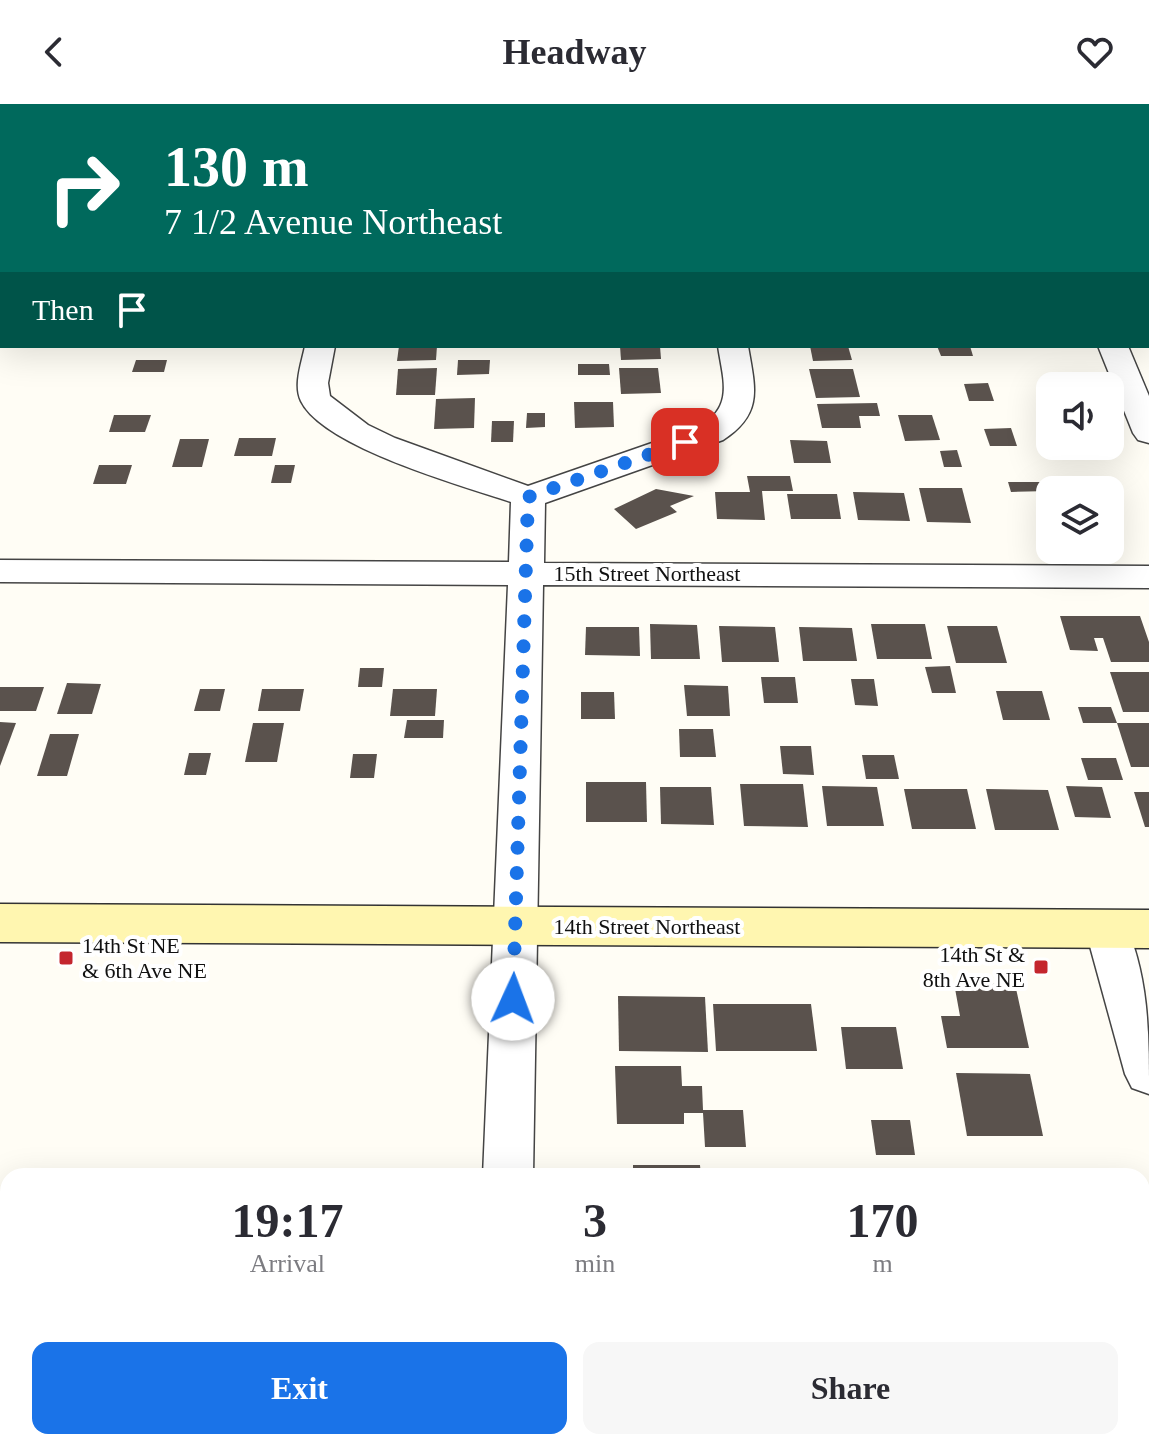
<!DOCTYPE html>
<html lang="en">
<head>
<meta charset="utf-8">
<style>
	body { margin:0; font-family:"Times New Roman",serif; background:#f7f7f7; color:#2b2b33; height:100vh; display:flex; flex-direction:column; font-size:30px; white-space:nowrap }
	* { box-sizing:border-box; margin:0 }
	p { font-size:26px; color:#7c7c81 }
	.icon { flex:none; width:44px; height:44px; fill:none; stroke:currentColor; stroke-width:2; stroke-linecap:round; stroke-linejoin:round }
	.map { position:relative; flex:1; overflow:hidden }
	.details { position:absolute; left:0px; top:1064px; width:1150px; height:282px; display:flex; flex-direction:column; background:#fff; border-radius:24px 24px 0 0; box-shadow:0 8px 32px #0002 }
	.details>* { flex:none }
	.guide { position:absolute; left:0px; top:0px; width:1150px; height:244px; box-shadow:0 8px 32px #0002; background:#00695c; color:#fff; overflow:hidden }
	.buttons { position:absolute; left:1036px; top:268px; display:grid; gap:16px }
	.buttons a { display:grid; place-items:center; width:88px; height:88px; border-radius:16px; background:#fff; box-shadow:0 8px 32px #0002; font-size:40px }
	.pin { position:absolute; display:grid; place-items:center; width:68px; height:68px; color:#fff; margin:-34px; border-radius:16px; box-shadow:0 4px 12px #0006 }
	.me { position:absolute; width:88px; margin:-44px; rotate:2deg; stroke-linejoin:round; filter:drop-shadow(0 0 6px #0008) }
	.turn { display:flex; align-items:center; gap:28px; height:168px; padding:0 32px; font-size:36px }
	.turn .icon { width:104px; height:104px; stroke-width:2.5 }
	.turn b { display:block; font-size:56px; line-height:68px }
	.then { display:flex; align-items:center; height:76px; padding:0 32px; background:#0003; gap:16px; font-size:30px }
	.eta { display:flex; justify-content:space-evenly; align-items:center; height:136px; text-align:center }
	.eta b { font-size:48px; font-weight:700; line-height:56px }
	.cta { display:flex; gap:16px; margin-top:auto; padding:16px 32px }
	.cta a { flex:1; height:92px; border-radius:16px; background:#1a73e8; color:#fff; font-size:32px; font-weight:700; line-height:92px; text-align:center }
	.cta a+a { background:#f7f7f7; color:#2b2b33 }
	header { display:flex; justify-content:space-between; align-items:center; height:104px; padding:0 32px; background:#fff; font-size:36px; font-weight:700 }
	.map>svg:first-child { display:block }
	.building { fill:#5a524d }
	.lines { fill:none; stroke-linecap:round; stroke-linejoin:round }
	.minor-casing { stroke:#444; stroke-width:3 }
	.secondary-casing { stroke:#333; stroke-width:3 }
	.minor { fill:#fff; fill-rule:evenodd }
	.secondary { fill:#fff6b0; fill-rule:evenodd }
	.route { stroke:#1a73e8; stroke-width:14; stroke-dasharray:0 25.2 }
	.poi-dot { fill:#c4262e; stroke:#fff; stroke-width:3 }
	.labels { text-anchor:middle; stroke-width:8; stroke-linejoin:round; paint-order:stroke }
	.street-label { font-size:22px; fill:#111; stroke:#fff }
	.poi-label { font-size:22px; fill:#111; stroke:#fff; text-anchor:start }
</style>
</head>
<body>
<header><svg class="icon" aria-label="back" viewBox="0 0 24 24"><path d="M15 5l-7 7 7 7"/></svg>Headway<svg class="icon" aria-label="heart" viewBox="0 0 24 24"><path d="M12 20l-8-8c-3-5 5-10 8-4 3-6 11-1 8 4z"/></svg></header>
<div class="map">
<svg width="1149" height="1345" viewBox="0 0 1149 1345">
	<rect width="100%" height="100%" fill="#fffdf5"/>
	<!-- building -->
	<g class="building">
		<path d="M399 242H437L436 256 397 257Z"/>
		<path d="M620 242H660L661 255 621 256Z"/>
		<path d="M810 242H848L852 256 813 257Z"/>
		<path d="M937 242H970L973 252H941Z"/>
		<path d="M136 256H167L164 268H132Z"/>
		<path d="M458 256H490L489 270 457 271Z"/>
		<path d="M578 260H609L610 271H578Z"/>
		<path d="M437 264 435 291H396L398 265Z"/>
		<path d="M619 264H658L661 289 621 290Z"/>
		<path d="M809 265H853L860 293 816 294Z"/>
		<path d="M988 279 994 297H969L964 280Z"/>
		<path d="M475 294 474 324 434 325 436 295Z"/>
		<path d="M574 298H613L614 323 575 324Z"/>
		<path d="M877 299 880 312H859L861 324H822L817 300Z"/>
		<path d="M527 309H545V323L526 324Z"/>
		<path d="M114 311H151L145 328H109Z"/>
		<path d="M898 311H932L940 336 905 337Z"/>
		<path d="M492 317H514L513 338H491Z"/>
		<path d="M1011 324 1017 342H990L984 325Z"/>
		<path d="M239 334H276L272 352H234Z"/>
		<path d="M180 335H209L202 363H172Z"/>
		<path d="M790 336 827 337 831 359H794Z"/>
		<path d="M957 346 962 363H944L940 347Z"/>
		<path d="M99 361H132L126 380H93Z"/>
		<path d="M275 361H295L291 379H271Z"/>
		<path d="M747 372H790L793 387H762L765 416 717 415 715 388H750Z"/>
		<path d="M1008 378H1047L1050 387 1011 388Z"/>
		<path d="M919 384H962L971 419 927 418Z"/>
		<path d="M656 385 694 392 670 402 677 408 636 425 614 405Z"/>
		<path d="M853 388 904 389 910 417 858 416Z"/>
		<path d="M787 390H837L841 415H791Z"/>
		<path d="M1060 512H1140L1149 538V558H1111L1103 534H1094L1098 547 1070 546Z"/>
		<path d="M650 520 697 521 700 555H651Z"/>
		<path d="M871 520H925L932 555H877Z"/>
		<path d="M719 522 775 523 779 558H722Z"/>
		<path d="M947 522H997L1007 559H956Z"/>
		<path d="M586 523H639L640 552 585 551Z"/>
		<path d="M799 523 852 524 857 557H803Z"/>
		<path d="M950 562 956 589H932L925 563Z"/>
		<path d="M360 564H384L382 583H358Z"/>
		<path d="M1110 568H1149V608H1123Z"/>
		<path d="M761 573H795L798 599H764Z"/>
		<path d="M851 575H874L878 602 855 601Z"/>
		<path d="M67 579 101 580 92 610H57Z"/>
		<path d="M684 581 728 582 730 612H687Z"/>
		<path d="M0 583H44L36 607H0Z"/>
		<path d="M200 585H225L220 607H194Z"/>
		<path d="M262 585H304L300 607H258Z"/>
		<path d="M393 585H437L435 612H390Z"/>
		<path d="M996 587H1042L1050 616H1003Z"/>
		<path d="M581 588H614L615 615H581Z"/>
		<path d="M1078 603H1111L1117 619H1083Z"/>
		<path d="M407 616H444L443 634H404Z"/>
		<path d="M0 618 16 619 0 662Z"/>
		<path d="M253 619H284L277 658H245Z"/>
		<path d="M1117 619H1149V663H1131Z"/>
		<path d="M679 625H713L716 653H680Z"/>
		<path d="M50 630H79L67 672H37Z"/>
		<path d="M780 642H811L814 671 783 670Z"/>
		<path d="M189 649H211L206 671H184Z"/>
		<path d="M353 650H377L374 674H350Z"/>
		<path d="M862 651H894L899 675H866Z"/>
		<path d="M1081 654H1116L1123 676H1088Z"/>
		<path d="M586 678H646L647 718H586Z"/>
		<path d="M740 680H803L808 723 744 722Z"/>
		<path d="M822 682 877 683 884 722H827Z"/>
		<path d="M1066 682 1102 683 1111 714 1075 713Z"/>
		<path d="M660 683H711L714 721 661 720Z"/>
		<path d="M904 685H967L976 725H912Z"/>
		<path d="M986 685 1048 686 1059 726H995Z"/>
		<path d="M1134 688H1149V723H1145Z"/>
		<path d="M954 879 1015 880 1029 944H947L941 912H960Z"/>
		<path d="M618 892 705 893 708 948 619 947Z"/>
		<path d="M713 900H811L817 947H716Z"/>
		<path d="M841 923H896L903 965H846Z"/>
		<path d="M615 962H681L682 982H702L703 1006H743L746 1043H705L703 1009H684V1020H617Z"/>
		<path d="M956 969 1030 970 1043 1032H967Z"/>
		<path d="M871 1016H910L915 1051H876Z"/>
		<path d="M633 1061H700L701 1072H633Z"/>
		<path d="M640 1338H711L712 1345H641Z"/>
		<path d="M760 1338H856L857 1345H761Z"/>
		<path d="M948 1338H1003L1004 1345H949Z"/>
		<path d="M1049 1338H1118L1119 1345H1050Z"/>
	</g>
	<g class="lines">
		<defs>
			<g id="minor">
				<path d="M29 0H54L28 2Z"/>
				<rect x="353" y="0" width="24" height="2"/>
				<rect x="689" y="0" width="24" height="2"/>
				<rect x="1001" y="0" width="24" height="2"/>
				<path d="M2 67V86L0 87V68Z"/>
				<path d="M305 242H335L328 279 330 292 368 321 395 334 528 382 701 322C734 301 723 276 718 242H748C755 284 764 309 723 336L545 399 544 459 1149 462V484L543 481 533 1072H483L508 481 0 478V456L509 458 511 398C463 382 323 343 301 297 293 281 302 258 305 242Z"/>
				<path d="M1098 242H1128L1149 292V339L1138 336 1133 329Z"/>
				<path d="M1107 807 1122 812C1149 870 1149 927 1149 990L1132 984 1125 970 1085 824 1092 812Z"/>
				<rect x="472" y="1338" width="56" height="7"/>
			</g>
			<path id="secondary" d="M0 800 1149 806V844L0 838Z"/>
		</defs>
		<!-- minor casing -->
		<use href="#minor" class="minor-casing"/>
		<!-- secondary casing -->
		<use href="#secondary" class="secondary-casing"/>
		<!-- minor -->
		<use href="#minor" class="minor"/>
		<!-- secondary -->
		<use href="#secondary" class="secondary"/>
	</g>
	<g class="lines">
		<!-- route -->
		<path class="route" d="M513 895 528 393 685 338"/>
	</g>
	<!-- markers -->
	<g class="poi-dot">
		<rect x="58" y="846" width="16" height="16" rx="4"/>
		<rect x="1033" y="855" width="16" height="16" rx="4"/>
	</g>
	<g class="labels">
		<!-- street labels -->
		<g class="street-label">
			<text x="647" y="477">15th Street Northeast</text>
			<text x="647" y="830">14th Street Northeast</text>
		</g>
		<!-- poi labels -->
		<g class="poi-label">
			<text x="82" y="849">14th St NE<tspan x="82" dy="25">&amp; 6th Ave NE</tspan></text>
			<text x="1025" y="858" text-anchor="end">14th St &amp;<tspan x="1025" dy="25">8th Ave NE</tspan></text>
		</g>
	</g>
</svg>
<div class="buttons">
<a><svg class="icon" aria-label="sound" viewBox="0 0 24 24"><path d="M4 9h4l5-4v14l-5-4H4zM17 9q2 3 0 6"/></svg></a>
<a><svg class="icon" aria-label="layers" viewBox="0 0 24 24"><path d="M12 4l9 5-9 5-9-5zM3 14l9 5 9-5"/></svg></a>
</div>
<div class="pin" style="left:685px;top:338px;background:#d93025"><svg class="icon" aria-label="arrive" viewBox="0 0 24 24"><path d="M6 21V4h12l-3 4 3 4H6"/></svg></div>
<svg class="me" style="left:513px;top:895px" viewBox="-20 -20 40 40"><circle r="19" fill="#fff"/><path d="M0-13L10 11 0 6-10 11z" fill="#1a73e8"/></svg>
<div class="guide">
<div class="turn"><svg class="icon" aria-label="right" viewBox="0 0 24 24"><path d="M7 20v-9h11M14 6l5 5-5 5"/></svg><div><b>130 m</b>7 1/2 Avenue Northeast</div></div>
<div class="then">Then<svg class="icon" aria-label="arrive" viewBox="0 0 24 24"><path d="M6 21V4h12l-3 4 3 4H6"/></svg></div>
</div>
<section class="details">
<div class="eta">
<div><b>19:17</b><p>Arrival</p></div>
<div><b>3</b><p>min</p></div>
<div><b>170</b><p>m</p></div>
</div>
<div class="cta"><a>Exit</a><a>Share</a></div>
</section>
</div>
</body>
</html>
